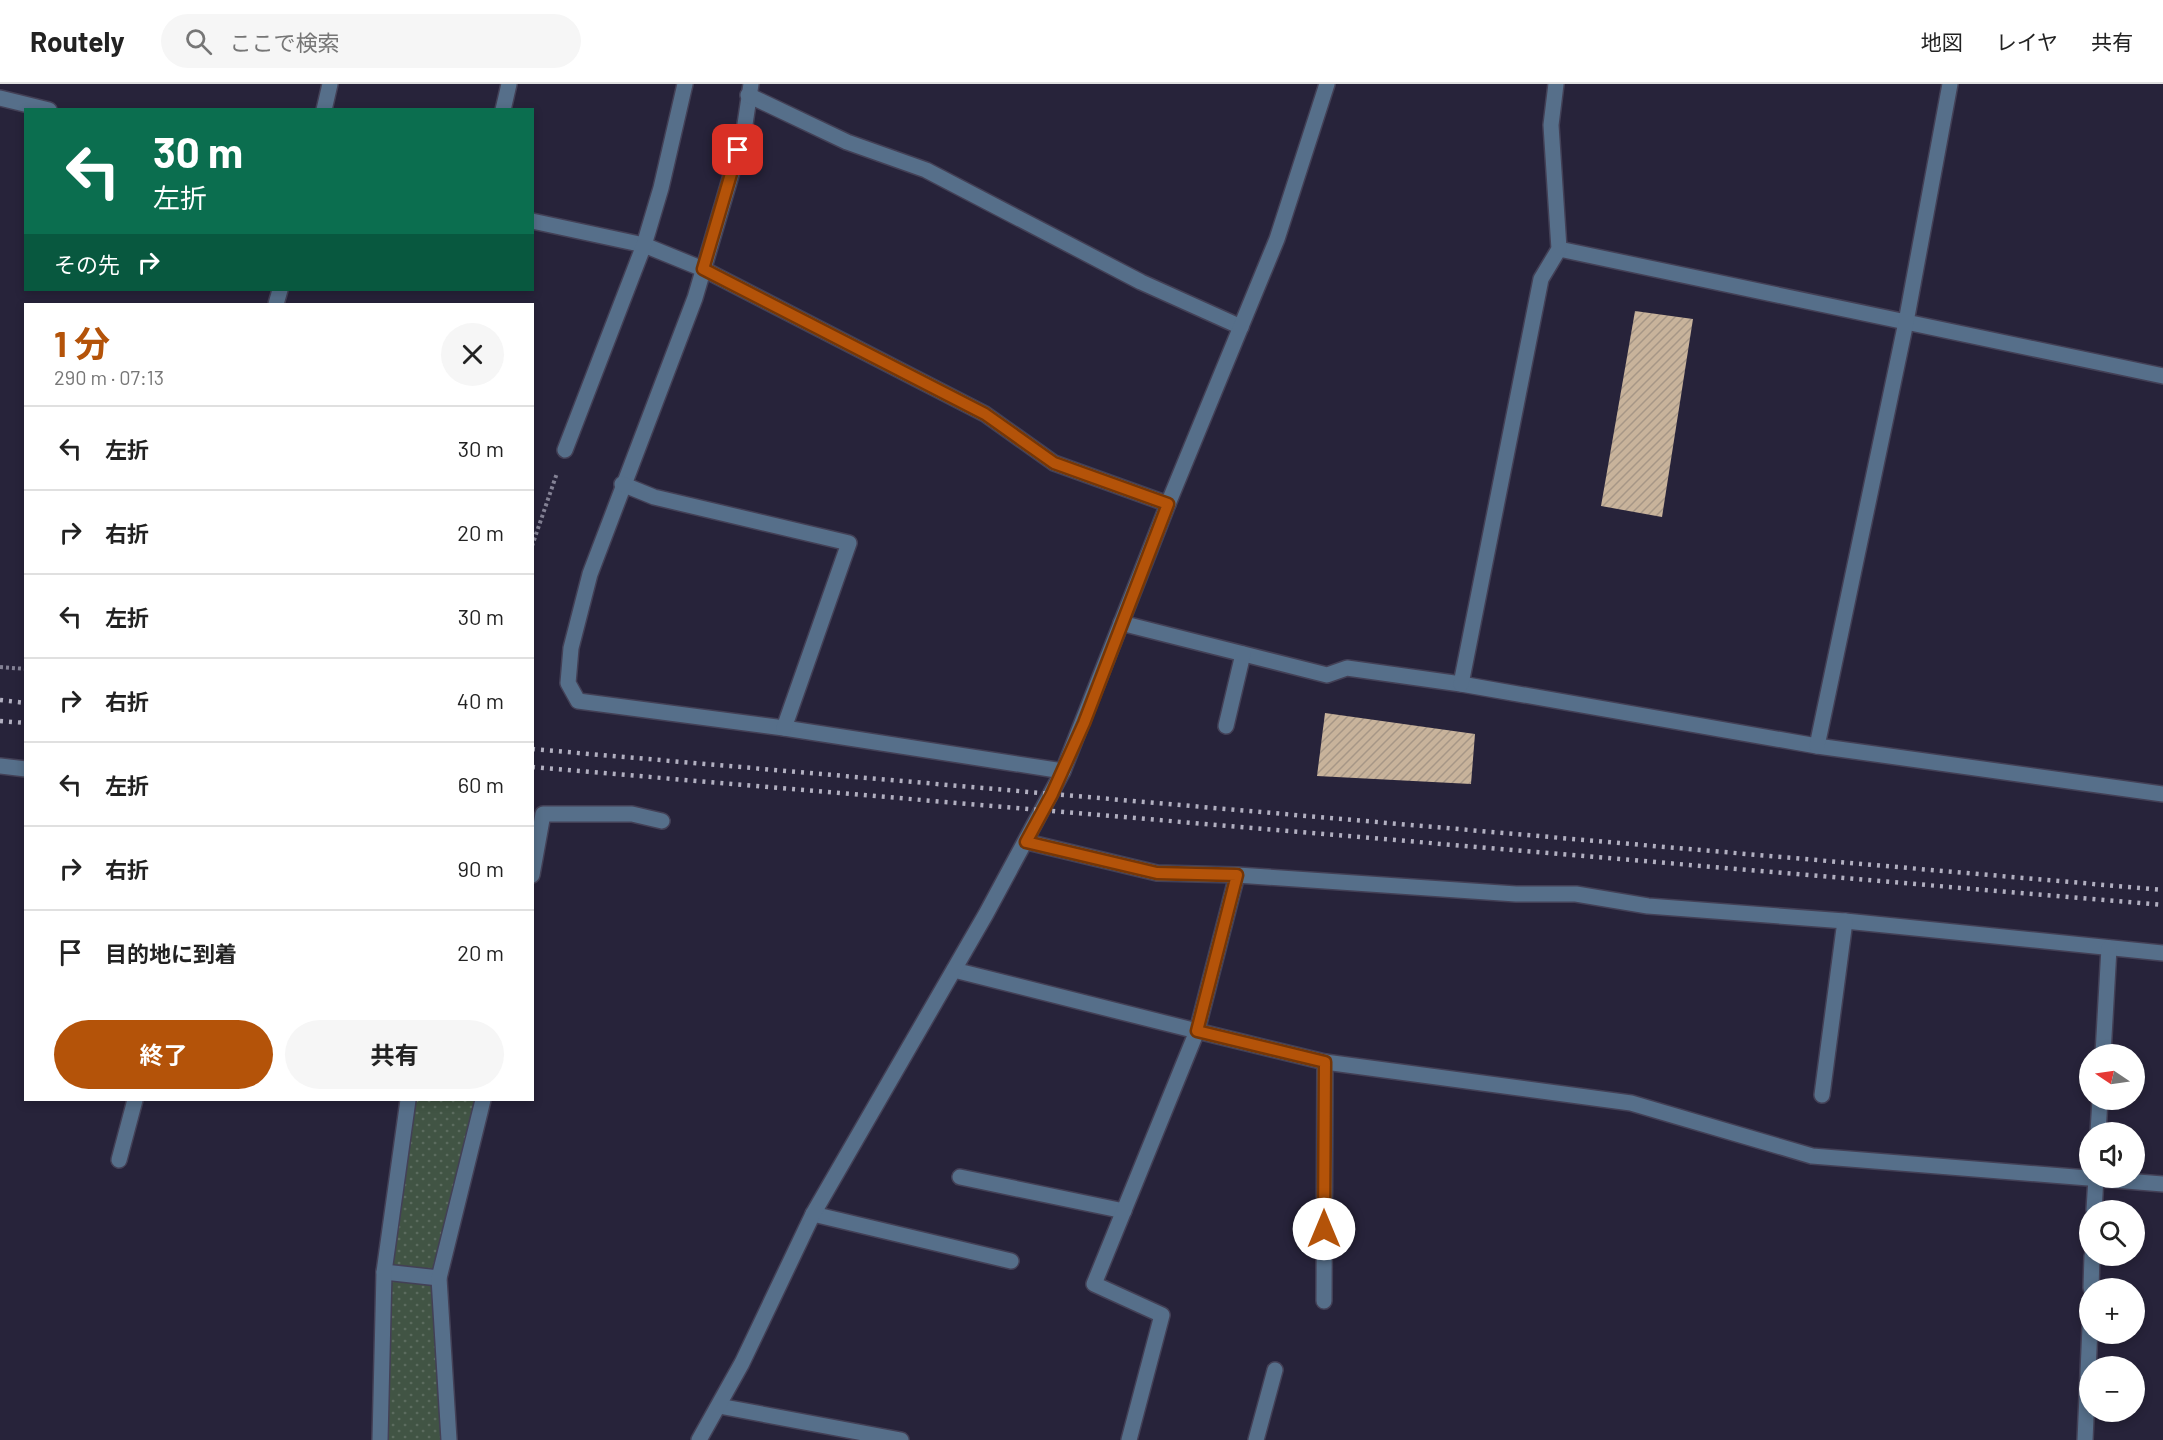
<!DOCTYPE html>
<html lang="ja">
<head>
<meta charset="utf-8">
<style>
	body { margin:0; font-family:Barlow,"Noto Sans JP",sans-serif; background:#f6f6f6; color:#222; height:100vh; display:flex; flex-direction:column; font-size:22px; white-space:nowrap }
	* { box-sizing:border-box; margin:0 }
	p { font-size:20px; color:#767676 }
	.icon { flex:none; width:33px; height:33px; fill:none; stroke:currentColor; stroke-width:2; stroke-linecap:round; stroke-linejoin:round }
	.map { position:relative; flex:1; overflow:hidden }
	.details { position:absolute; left:24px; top:219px; width:510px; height:798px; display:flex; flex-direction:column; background:#fff; border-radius:0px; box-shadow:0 3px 9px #0003 }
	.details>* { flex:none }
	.banner { position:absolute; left:24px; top:24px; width:510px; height:183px; border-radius:0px; box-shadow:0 3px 9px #0003; background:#0b6e4f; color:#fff; overflow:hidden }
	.needle { width:39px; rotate:283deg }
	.fabs { position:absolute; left:2079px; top:960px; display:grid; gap:12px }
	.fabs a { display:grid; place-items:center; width:66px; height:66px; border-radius:50%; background:#fff; box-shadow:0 3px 9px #0003; font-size:30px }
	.pin { position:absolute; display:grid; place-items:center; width:51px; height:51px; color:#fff; margin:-26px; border-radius:12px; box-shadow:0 3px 9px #0006 }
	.me { position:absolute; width:66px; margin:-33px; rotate:0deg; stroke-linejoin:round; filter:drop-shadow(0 0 4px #0008) }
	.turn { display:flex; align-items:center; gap:21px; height:126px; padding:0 30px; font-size:27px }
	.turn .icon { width:78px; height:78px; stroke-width:2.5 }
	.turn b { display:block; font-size:42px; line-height:51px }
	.then { display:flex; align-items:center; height:57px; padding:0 30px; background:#0003; gap:12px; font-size:22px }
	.round { display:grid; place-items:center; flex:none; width:63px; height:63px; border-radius:32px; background:#f6f6f6 }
	.overview { display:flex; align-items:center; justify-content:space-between; height:102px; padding:0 30px }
	h1 { font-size:36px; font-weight:700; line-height:45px; color:#b45309 }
	.button { display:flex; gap:12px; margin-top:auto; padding:12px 30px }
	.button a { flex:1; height:69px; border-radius:36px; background:#b45309; color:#fff; font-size:24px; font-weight:700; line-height:69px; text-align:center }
	.button a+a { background:#f6f6f6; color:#222 }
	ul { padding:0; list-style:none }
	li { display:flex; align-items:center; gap:18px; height:84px; padding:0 30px; border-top:2px solid #e0e0e0 }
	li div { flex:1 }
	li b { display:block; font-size:22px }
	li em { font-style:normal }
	header { display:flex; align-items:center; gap:36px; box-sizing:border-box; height:84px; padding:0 30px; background:#fff; border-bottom:2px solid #e0e0e0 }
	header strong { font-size:28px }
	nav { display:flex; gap:33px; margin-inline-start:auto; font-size:21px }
	.search { width:420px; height:54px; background:#f6f6f6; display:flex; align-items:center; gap:15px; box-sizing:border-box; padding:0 21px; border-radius:33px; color:#767676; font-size:22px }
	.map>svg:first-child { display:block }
	.green { fill:url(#green-dots) }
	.building { fill:url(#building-hatch) }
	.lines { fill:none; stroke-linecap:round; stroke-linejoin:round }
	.minor-casing { stroke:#434056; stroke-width:18 }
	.path { stroke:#848295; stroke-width:4; stroke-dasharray:3 3; stroke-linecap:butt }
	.minor { stroke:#566f8a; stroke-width:15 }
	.rail { stroke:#b1afc0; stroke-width:4.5; stroke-dasharray:3 6; stroke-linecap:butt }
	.route-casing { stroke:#753606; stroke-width:15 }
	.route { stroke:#b45309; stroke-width:10 }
</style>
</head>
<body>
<header>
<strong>Routely</strong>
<div class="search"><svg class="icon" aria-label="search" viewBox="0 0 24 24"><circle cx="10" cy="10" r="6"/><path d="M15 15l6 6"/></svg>ここで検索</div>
<nav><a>地図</a><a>レイヤ</a><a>共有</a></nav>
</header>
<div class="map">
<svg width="2163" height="1356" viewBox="0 0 2163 1356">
	<defs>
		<pattern id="green-dots" width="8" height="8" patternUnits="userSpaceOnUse" patternTransform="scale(1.5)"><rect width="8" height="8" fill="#415444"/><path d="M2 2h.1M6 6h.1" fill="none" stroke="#5c6c5f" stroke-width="1.8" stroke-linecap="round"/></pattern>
		<pattern id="building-hatch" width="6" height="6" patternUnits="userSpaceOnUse" patternTransform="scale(1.5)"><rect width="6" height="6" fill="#c8b39b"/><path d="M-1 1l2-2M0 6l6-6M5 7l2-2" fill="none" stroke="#a69686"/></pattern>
	</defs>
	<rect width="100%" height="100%" fill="#27233a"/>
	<!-- green -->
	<path class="green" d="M408 1016H483L439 1194 449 1356H380L384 1188Z"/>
	<!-- building -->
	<g class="building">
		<path d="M1635 227 1693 235 1662 433 1601 422Z"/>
		<path d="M1325 629 1475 650 1471 700 1317 692Z"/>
	</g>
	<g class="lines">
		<defs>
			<g id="minor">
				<path d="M751 0 744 47 695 214 590 490 571 564 568 599 578 617 784 644 1063 687"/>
				<path d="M748 11 847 58 926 86 1141 198 1241 243"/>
				<path d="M0 14 49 26"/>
				<path d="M324 26 330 0"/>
				<path d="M503 26 509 0"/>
				<path d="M532 137 644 161 703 185 985 330 1054 379 1168 420"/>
				<path d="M1559 165 2163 292"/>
				<path d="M276 220 280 206"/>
				<path d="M565 366 644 161 661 104 685 0"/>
				<path d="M622 400 654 413 849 459 784 644"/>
				<path d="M1121 539 1327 591 1347 584 1461 600 1817 662 2163 710"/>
				<path d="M1461 600 1541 195 1559 165 1551 41 1556 0"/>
				<path d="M1226 642 1243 570"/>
				<path d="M1817 662 1906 238 1950 0"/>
				<path d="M0 682 26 685"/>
				<path d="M1027 758 1157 789 1237 791 1516 810H1576L1648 822 1845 837 2163 869"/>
				<path d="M532 791 543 730H632L662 737"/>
				<path d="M954 886 1197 947 1237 791"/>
				<path d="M2103 970 2109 864"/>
				<path d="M1822 1011 1845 837"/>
				<path d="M2098 1048 2100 1016"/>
				<path d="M119 1076 135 1016"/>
				<path d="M960 1093 1124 1127"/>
				<path d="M2094 1126 2096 1094"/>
				<path d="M813 1130 1011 1177"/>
				<path d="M384 1188 439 1194"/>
				<path d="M2091 1204 2092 1172"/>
				<path d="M1324 1217 1325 978"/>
				<path d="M719 1322 901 1356"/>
				<path d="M380 1356 384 1188 408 1016"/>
				<path d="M449 1356 439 1194 483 1016"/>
				<path d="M699 1356 742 1279 813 1130 986 830 1063 687 1168 420 1277 155 1327 0"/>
				<path d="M1129 1356 1162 1231 1094 1200 1197 947 1325 978 1631 1019 1812 1072 2163 1100"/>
				<path d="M1256 1356 1275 1286"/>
				<path d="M2085 1356 2090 1243"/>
			</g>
		</defs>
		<!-- minor casing -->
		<use href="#minor" class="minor-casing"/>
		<!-- path -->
		<g class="path">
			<path d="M532 462 557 389"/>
			<path d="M0 583 26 585"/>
		</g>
		<!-- minor -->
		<use href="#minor" class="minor"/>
		<!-- rail -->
		<g class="rail">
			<path d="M0 616 26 619"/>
			<path d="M0 637 26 639"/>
			<path d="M532 665 2163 806"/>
			<path d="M532 683 2163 821"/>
		</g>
	</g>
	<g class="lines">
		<defs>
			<path id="route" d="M738 66 703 185 985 330 1054 379 1168 420 1084 639 1052 710 1026 758 1157 789 1237 791 1197 947 1325 978 1324 1145"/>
		</defs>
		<!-- route casing -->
		<use href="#route" class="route-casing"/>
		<!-- route -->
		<use href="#route" class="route"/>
	</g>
</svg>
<div class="fabs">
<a><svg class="needle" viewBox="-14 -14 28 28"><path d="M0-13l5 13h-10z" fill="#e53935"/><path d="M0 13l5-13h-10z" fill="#767676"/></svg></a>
<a><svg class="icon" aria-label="sound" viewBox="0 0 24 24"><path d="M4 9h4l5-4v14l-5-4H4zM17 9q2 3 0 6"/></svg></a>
<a><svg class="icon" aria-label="search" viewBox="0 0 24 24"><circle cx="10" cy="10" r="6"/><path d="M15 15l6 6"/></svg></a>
<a>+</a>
<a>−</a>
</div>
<div class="pin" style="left:738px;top:66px;background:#d93025"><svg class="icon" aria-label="arrive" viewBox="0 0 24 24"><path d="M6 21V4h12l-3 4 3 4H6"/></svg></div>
<svg class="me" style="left:1324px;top:1145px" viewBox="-20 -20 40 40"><circle r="19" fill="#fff"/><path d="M0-13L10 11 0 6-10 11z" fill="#b45309"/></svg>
<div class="banner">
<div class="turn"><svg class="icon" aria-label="left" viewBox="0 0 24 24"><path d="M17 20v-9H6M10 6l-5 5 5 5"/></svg><div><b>30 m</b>左折</div></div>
<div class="then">その先<svg class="icon" aria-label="right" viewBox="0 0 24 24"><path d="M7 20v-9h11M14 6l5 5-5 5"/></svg></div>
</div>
<section class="details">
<div class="overview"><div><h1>1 分</h1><p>290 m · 07:13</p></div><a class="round"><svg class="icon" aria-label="close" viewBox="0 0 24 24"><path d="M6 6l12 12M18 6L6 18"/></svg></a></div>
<ul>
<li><svg class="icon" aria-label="left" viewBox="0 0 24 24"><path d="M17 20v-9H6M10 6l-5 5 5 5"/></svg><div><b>左折</b></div><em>30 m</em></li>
<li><svg class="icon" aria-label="right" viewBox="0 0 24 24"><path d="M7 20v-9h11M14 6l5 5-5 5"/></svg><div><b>右折</b></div><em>20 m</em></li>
<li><svg class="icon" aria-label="left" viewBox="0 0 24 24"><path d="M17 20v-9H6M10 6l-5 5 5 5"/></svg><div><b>左折</b></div><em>30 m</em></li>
<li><svg class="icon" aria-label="right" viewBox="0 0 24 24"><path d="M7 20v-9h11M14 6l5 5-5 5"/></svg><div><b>右折</b></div><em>40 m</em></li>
<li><svg class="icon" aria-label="left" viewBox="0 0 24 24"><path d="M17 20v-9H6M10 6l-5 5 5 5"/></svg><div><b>左折</b></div><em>60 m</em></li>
<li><svg class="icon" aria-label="right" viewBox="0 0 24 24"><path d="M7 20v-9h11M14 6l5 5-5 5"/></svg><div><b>右折</b></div><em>90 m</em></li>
<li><svg class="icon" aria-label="arrive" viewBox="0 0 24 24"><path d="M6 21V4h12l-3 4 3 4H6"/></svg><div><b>目的地に到着</b></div><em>20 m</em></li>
</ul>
<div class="button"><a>終了</a><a>共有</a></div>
</section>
</div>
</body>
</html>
